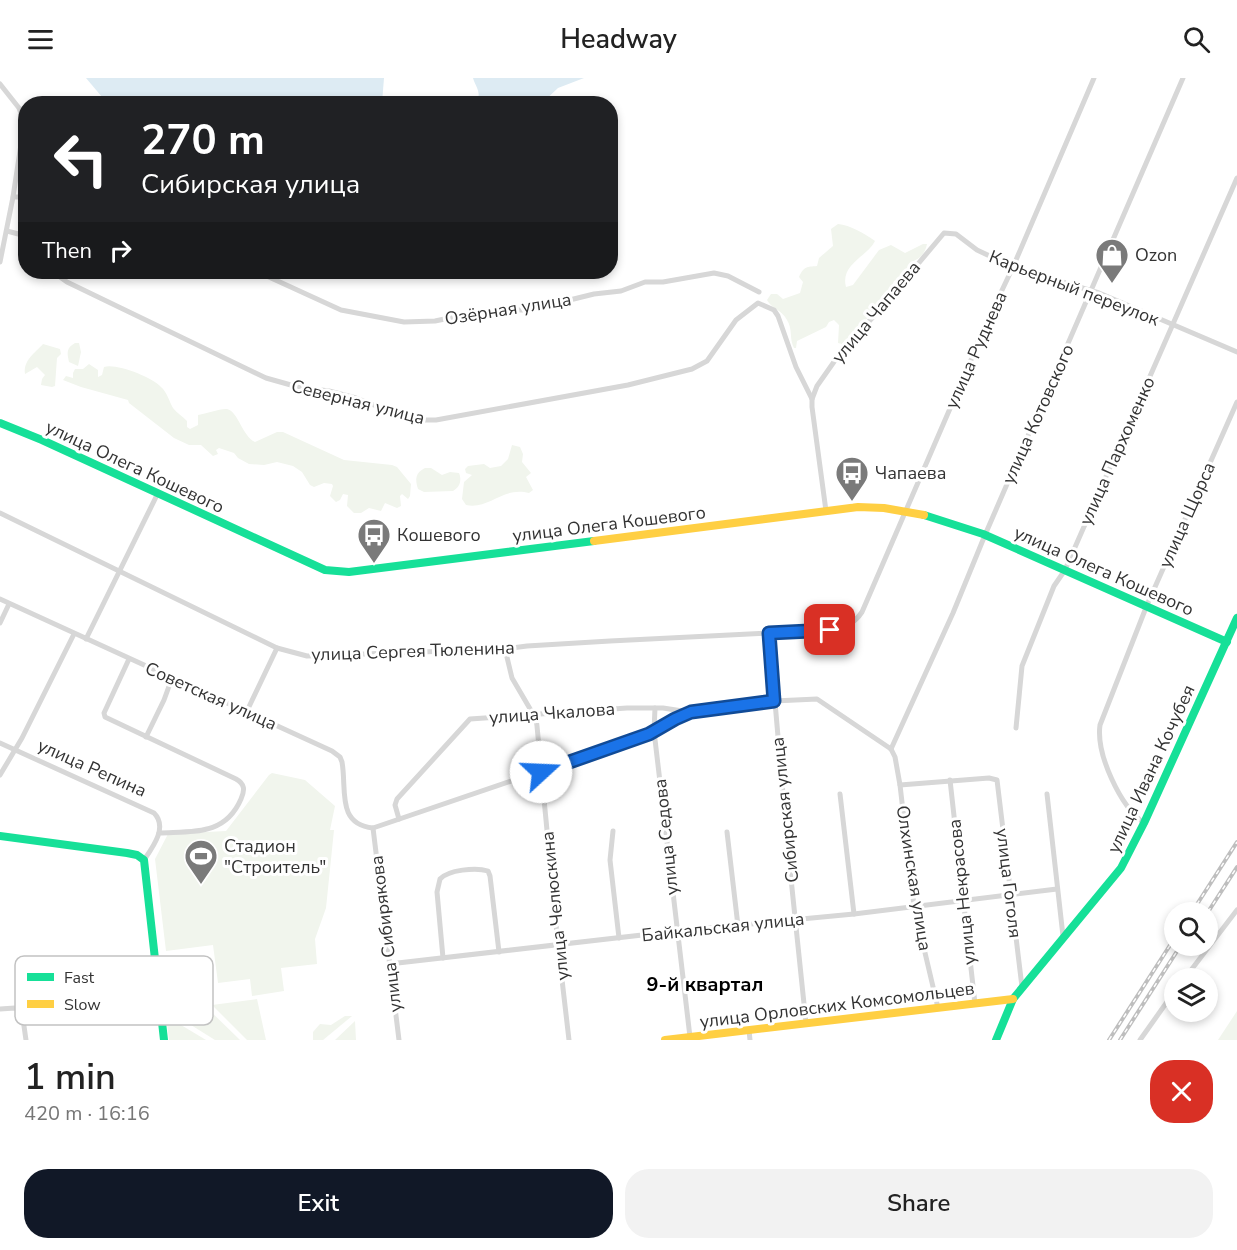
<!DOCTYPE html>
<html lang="en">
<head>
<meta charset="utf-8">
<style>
	body { margin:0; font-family:"Nunito Sans",sans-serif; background:#f2f2f2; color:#222; height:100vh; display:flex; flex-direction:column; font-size:22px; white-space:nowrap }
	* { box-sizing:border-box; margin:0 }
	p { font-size:20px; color:#767676 }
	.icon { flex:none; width:33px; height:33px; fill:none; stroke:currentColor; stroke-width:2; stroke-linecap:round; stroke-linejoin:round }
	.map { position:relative; height:962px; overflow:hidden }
	.sheet { display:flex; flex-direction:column; background:#fff; flex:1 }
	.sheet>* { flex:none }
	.top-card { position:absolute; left:18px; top:18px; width:600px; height:183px; border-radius:24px; box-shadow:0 3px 9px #0003; background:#202124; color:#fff; overflow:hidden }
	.controls { position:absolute; left:1164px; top:824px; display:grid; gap:12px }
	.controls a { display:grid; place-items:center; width:54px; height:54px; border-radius:50%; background:#fff; box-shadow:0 3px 9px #0003; font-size:30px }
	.pin { position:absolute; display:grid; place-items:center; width:51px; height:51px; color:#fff; margin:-26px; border-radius:12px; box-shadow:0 3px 9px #0006 }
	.me { position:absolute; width:66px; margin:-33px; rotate:70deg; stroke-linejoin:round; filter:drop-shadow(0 0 4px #0008) }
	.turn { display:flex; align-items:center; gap:21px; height:126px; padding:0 24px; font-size:27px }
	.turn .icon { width:78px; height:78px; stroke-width:2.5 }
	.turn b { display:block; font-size:42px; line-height:51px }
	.then { display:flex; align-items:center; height:57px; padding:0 24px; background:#0003; gap:12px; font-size:22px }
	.round { display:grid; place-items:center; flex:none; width:63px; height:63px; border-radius:24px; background:#f2f2f2 }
	.headline { display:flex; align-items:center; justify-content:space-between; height:102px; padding:0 24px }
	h1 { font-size:36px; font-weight:600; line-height:45px }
	.button { display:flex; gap:12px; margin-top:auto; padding:12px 24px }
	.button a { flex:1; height:69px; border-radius:24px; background:#111827; color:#fff; font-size:24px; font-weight:600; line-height:69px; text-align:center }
	.button a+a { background:#f2f2f2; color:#222 }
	header { display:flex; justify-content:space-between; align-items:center; height:78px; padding:0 24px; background:#fff; font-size:27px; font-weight:600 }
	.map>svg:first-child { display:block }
	.green { fill:#f1f5ed }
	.water { fill:#ddebf3 }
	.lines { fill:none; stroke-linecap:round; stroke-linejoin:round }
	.street { stroke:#d7d7d7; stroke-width:5 }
	.fast { stroke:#16e098; stroke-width:8 }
	.slow { stroke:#ffcf43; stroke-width:8 }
	.rail-casing { stroke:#bebebe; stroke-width:4 }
	.rail { stroke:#fff; stroke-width:1.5; stroke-dasharray:4.5; stroke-linecap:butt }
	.route-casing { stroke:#114b97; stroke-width:15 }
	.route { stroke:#1a73e8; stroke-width:10 }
	.labels { text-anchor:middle; stroke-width:6; stroke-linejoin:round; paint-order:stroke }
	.poi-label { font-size:18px; fill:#333; stroke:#fff; text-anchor:start }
	.street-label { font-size:18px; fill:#333; stroke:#fff }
	.neighbourhood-label { font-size:20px; font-weight:bold; fill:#000; stroke:#fff }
	.key { fill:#fff; stroke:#c2c2c2; stroke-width:1.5 }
	.key-label { font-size:16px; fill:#333 }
</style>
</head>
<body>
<header><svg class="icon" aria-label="menu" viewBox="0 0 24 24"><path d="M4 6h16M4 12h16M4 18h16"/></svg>Headway<svg class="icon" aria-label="search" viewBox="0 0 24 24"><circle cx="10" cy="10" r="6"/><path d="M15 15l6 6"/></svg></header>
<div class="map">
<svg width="1237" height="962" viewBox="0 0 1237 962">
	<rect width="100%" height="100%" fill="#fff"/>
	<!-- green -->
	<g class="green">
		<path d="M838 146C850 147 865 156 875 163 867 179 840 186 846 209L853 207 879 172 891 167 905 175 923 166H927C925 176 920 181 911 184L903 199 894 203 890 212 884 215C881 230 854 253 842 266L838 265 839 247 834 242 829 244 826 249 797 263 796 270H794C789 261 793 251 787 242 781 231 772 231 767 222L771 216H777L783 221 800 215 803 204 799 199C804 188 807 189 817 188L819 180 833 168 831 151Z"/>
		<path d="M75 265H79L81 274 78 288 69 284C67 275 66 270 75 265Z"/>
		<path d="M43 266 60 271 61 276 57 280 55 308 52 309 41 307 42 301 45 297 37 289 25 296C23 282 35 275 43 266Z"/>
		<path d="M89 286 98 292V299L102 297 104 289C116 285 152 299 161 309 167 314 169 323 173 330 177 335 182 338 187 343V349L190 351 198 347V337C204 336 222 330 227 331 238 333 242 358 255 364L277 354H283L344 382 392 387 397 389 411 406 410 418 408 421 402 416 400 418 401 428 397 430 385 425 381 433 369 430 361 435H354L347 428 348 417 343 416 340 422 336 424 330 418 333 408 332 406 324 405 314 409 310 407 302 394 293 388 277 384 264 387 249 386 238 380 234 375 219 370 216 372 218 376 213 378 201 367H189L174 360 129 325 128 322 81 309 63 302 66 298 73 300V295L75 291H83Z"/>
		<path d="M512 367 520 369 523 376 522 384 531 395 526 399 533 412 529 415C503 408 489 432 466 427L462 421 464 404 472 397 466 395 465 391 468 388 484 386 490 390 501 388 508 381Z"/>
		<path d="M425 390H431L442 397 450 394 459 395C462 402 460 409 453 413L424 414 418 411C415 401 415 395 425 390Z"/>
		<path d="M272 695 305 702 335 728 330 752H334L326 830 315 861 317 886 281 890 284 913 252 918 250 901 218 905 213 867 166 873 155 781 168 756 226 753 269 697Z"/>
		<path d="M257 921 266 962H247L212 927Z"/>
		<path d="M179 928 185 931 205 928 240 962H215L167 932Z"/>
		<path d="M1237 933V962H1218Z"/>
		<path d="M166 938 206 962H169Z"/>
		<path d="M345 938H352L323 962H313V954L320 946 331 947Z"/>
		<path d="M355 943 356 962H335Z"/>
	</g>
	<!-- water -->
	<g class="water">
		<path d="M86 0H384L382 25 114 26 102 19Z"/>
		<path d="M473 0H584L558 10 541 26 475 25C483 16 476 10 473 0Z"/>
	</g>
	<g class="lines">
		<!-- street -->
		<g class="street">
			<path d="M0 6 19 30 22 38V60L13 119 0 184"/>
			<path d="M13 119H26"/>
			<path d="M7 153 26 158"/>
			<path d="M58 194 60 199 67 204 266 300 298 309 329 313 356 320 412 342H436L628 307 692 291 707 283 736 242 758 225 774 232 778 238 796 289 812 321"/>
			<path d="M258 194 341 232 404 244 435 243 488 232H529L594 216 621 213 645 204H663L714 195 728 198 759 214"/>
			<path d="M826 433 812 329V321L817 308 843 271 875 237 944 155 956 156 977 172 1013 189 1099 215 1237 274"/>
			<path d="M0 435 277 570 307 578 505 571 527 568 610 563 830 552C843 551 854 546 862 534L971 282 977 265 1013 189 1094 0"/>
			<path d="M0 521 332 673 340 679 342 684C347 711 336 746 373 750L649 656 675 641 699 632 774 623 817 621 891 671"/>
			<path d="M0 545 9 526"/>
			<path d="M769 555 787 762 806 945"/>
			<path d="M86 561 157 417"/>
			<path d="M505 571 512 600 536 641 537 648 558 867 569 962"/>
			<path d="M129 581 104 635 105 639 236 701C245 706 245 712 241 721 225 758 193 753 159 755"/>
			<path d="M655 630 654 653 690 959"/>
			<path d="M246 635 277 570"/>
			<path d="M1016 650 1022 588 1054 508 1065 492 1237 100"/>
			<path d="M146 659 164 622 172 600"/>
			<path d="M0 665 154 735C168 749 153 769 144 782"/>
			<path d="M891 671 953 535 985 457 1183 0"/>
			<path d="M891 671 895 679 900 707 914 828 938 930"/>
			<path d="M0 697 22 660 74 556"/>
			<path d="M950 702 975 926"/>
			<path d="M900 707 989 700 997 702 1022 909"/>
			<path d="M840 716 854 836"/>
			<path d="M1047 716 1063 858"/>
			<path d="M399 741 395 727 397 721 470 641 627 630H663L689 634"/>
			<path d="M1144 745C1120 728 1096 676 1100 647L1147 527 1237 324"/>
			<path d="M373 750 399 962"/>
			<path d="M613 753 610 782 619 860"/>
			<path d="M727 754 738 848"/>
			<path d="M443 880 437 814 440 801C448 792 476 789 488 793L490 798 499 874"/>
			<path d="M389 886 677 853 854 836 1057 811"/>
			<path d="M1185 900 1237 832"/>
			<path d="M0 931 15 930 22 934 26 962"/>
			<path d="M749 952 750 962"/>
			<path d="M1140 962 1174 914"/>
		</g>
		<!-- fast -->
		<g class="fast">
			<path d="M0 345 42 362 325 492 349 494 594 463"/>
			<path d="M924 437 983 456 1227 564"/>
			<path d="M0 758 127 775 137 777 144 782 164 962"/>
			<path d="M996 962 1013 921 1121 790 1144 745 1237 540"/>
		</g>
		<!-- slow -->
		<g class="slow">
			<path d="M594 463 858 429 884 430 924 437"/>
			<path d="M665 962 1013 921"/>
		</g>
		<defs>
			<g id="rail">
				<path d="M1192 834 1237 764"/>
				<path d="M1208 834 1237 789"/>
				<path d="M1109 962 1174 861"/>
				<path d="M1120 962 1181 867"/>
			</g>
		</defs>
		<!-- rail casing -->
		<use href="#rail" class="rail-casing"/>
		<!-- rail -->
		<use href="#rail" class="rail"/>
	</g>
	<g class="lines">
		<defs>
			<path id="route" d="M541 694 649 656 675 641 691 634 774 623 769 555 830 552"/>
		</defs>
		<!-- route casing -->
		<use href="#route" class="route-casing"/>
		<!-- route -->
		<use href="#route" class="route"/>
	</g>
	<!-- icons -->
	<defs>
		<symbol id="shop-pin" viewBox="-11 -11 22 30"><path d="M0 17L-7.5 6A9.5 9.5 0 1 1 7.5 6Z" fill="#7a7a7a" stroke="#fff"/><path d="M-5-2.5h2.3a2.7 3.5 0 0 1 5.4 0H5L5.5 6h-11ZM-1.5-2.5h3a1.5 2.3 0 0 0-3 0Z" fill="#fff"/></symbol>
		<symbol id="bus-pin" viewBox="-11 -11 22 30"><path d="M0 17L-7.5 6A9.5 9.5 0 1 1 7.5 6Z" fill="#7a7a7a" stroke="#fff"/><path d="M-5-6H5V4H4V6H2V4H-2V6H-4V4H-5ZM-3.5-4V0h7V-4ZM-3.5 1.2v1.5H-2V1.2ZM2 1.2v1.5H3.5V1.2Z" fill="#fff"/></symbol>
		<symbol id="stadium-pin" viewBox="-11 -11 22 30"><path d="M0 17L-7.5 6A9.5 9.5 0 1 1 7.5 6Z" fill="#7a7a7a" stroke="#fff"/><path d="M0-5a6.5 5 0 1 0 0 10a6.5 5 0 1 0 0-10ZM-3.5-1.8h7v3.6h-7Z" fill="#fff"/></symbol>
	</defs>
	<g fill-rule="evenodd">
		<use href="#shop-pin" x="1093" y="158" width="38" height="52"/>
		<use href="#bus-pin" x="833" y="376" width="38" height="52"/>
		<use href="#bus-pin" x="355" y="438" width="38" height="52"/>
		<use href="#stadium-pin" x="182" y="759" width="38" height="52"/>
	</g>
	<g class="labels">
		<!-- poi labels -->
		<g class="poi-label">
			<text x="1135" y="183">Ozon</text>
			<text x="875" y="401">Чапаева</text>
			<text x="397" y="463">Кошевого</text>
			<text x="224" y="774">Стадион<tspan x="224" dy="21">"Строитель"</tspan></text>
		</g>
		<!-- street labels -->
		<g class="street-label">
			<text transform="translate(1074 210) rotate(21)" y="6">Карьерный переулок</text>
			<text transform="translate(508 231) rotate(-9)" y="6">Озёрная улица</text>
			<text transform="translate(876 234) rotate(-50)" y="6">улица Чапаева</text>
			<text transform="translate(976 272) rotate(-66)" y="6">улица Руднева</text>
			<text transform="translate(358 324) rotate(14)" y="6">Северная улица</text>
			<text transform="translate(1038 336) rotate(-66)" y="6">улица Котовского</text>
			<text transform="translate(1117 373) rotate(-66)" y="6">улица Пархоменко</text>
			<text transform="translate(135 389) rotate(25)" y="6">улица Олега Кошевого</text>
			<text transform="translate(1187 437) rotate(-66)" y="6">улица Щорса</text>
			<text transform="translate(609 446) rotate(-7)" y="6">улица Олега Кошевого</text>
			<text transform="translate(1104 493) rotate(24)" y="6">улица Олега Кошевого</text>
			<text transform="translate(413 573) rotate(-2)" y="6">улица Сергея Тюленина</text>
			<text transform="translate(211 618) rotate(24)" y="6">Советская улица</text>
			<text transform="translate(552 635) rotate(-4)" y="6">улица Чкалова</text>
			<text transform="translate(92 690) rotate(24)" y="6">улица Репина</text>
			<text transform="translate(1151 691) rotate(-65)" y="6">улица Ивана Кочубея</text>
			<text transform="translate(785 732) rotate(-96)" y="6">Сибирская улица</text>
			<text transform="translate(666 759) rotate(-96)" y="6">улица Седова</text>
			<text transform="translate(914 800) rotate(81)" y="6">Олхинская улица</text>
			<text transform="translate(1009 805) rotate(83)" y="6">улица Гоголя</text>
			<text transform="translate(962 814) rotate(-96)" y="6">улица Некрасова</text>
			<text transform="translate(555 828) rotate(-96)" y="6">улица Челюскина</text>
			<text transform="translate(723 849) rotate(-6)" y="6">Байкальская улица</text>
			<text transform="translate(386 856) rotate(-97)" y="6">улица Сибирякова</text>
			<text transform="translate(837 927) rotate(-7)" y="6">улица Орловских Комсомольцев</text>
		</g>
		<!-- neighbourhood labels -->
		<g class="neighbourhood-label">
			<text x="705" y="913">9-й квартал</text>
		</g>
	</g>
	<!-- legend -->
	<rect x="15" y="878" width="198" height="69" rx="9" class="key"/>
	<rect x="27" y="895" width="27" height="8" fill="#16e098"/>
	<rect x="27" y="922" width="27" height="8" fill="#ffcf43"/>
	<g class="key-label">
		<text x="64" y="905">Fast</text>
		<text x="64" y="932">Slow</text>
	</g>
</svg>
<div class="controls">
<a><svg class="icon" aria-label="search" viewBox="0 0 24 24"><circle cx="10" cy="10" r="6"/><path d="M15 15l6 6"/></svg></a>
<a><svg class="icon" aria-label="layers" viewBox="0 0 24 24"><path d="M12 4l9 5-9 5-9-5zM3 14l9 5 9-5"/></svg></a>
</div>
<div class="pin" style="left:830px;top:552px;background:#d93025"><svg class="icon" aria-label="arrive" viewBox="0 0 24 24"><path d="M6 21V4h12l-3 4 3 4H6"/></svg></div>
<svg class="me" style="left:541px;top:694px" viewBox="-20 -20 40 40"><circle r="19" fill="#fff"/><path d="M0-13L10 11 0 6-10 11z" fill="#1a73e8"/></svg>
<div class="top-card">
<div class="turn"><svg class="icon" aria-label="left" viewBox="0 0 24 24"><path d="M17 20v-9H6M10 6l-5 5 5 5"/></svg><div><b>270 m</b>Сибирская улица</div></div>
<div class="then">Then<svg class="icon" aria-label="right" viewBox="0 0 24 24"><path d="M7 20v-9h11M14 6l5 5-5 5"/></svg></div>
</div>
</div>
<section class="sheet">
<div class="headline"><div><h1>1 min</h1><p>420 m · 16:16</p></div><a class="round" style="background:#d93025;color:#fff"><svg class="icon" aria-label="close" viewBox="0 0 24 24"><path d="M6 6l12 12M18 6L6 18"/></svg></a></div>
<div class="button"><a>Exit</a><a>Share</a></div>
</section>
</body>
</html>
